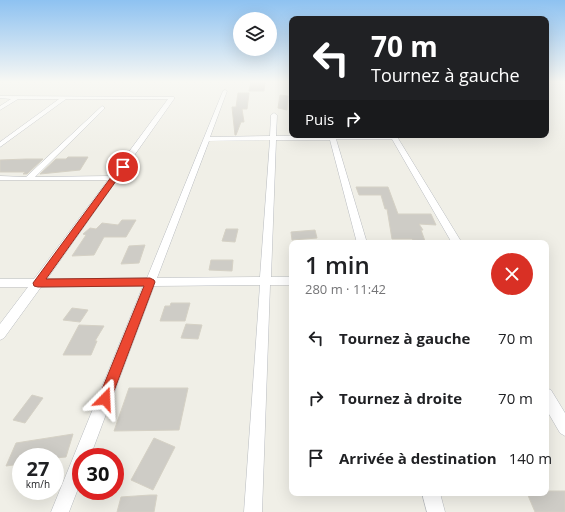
<!DOCTYPE html>
<html lang="fr">
<head>
<meta charset="utf-8">
<style>
	body { margin:0; font-family:"Open Sans",sans-serif; background:#f6f6f6; color:#202124; height:100vh; display:flex; flex-direction:column; font-size:15px; white-space:nowrap }
	* { box-sizing:border-box; margin:0 }
	p { font-size:13px; color:#757577 }
	.icon { flex:none; width:22px; height:22px; fill:none; stroke:currentColor; stroke-width:2; stroke-linecap:round; stroke-linejoin:round }
	.map { position:relative; flex:1; overflow:hidden }
	.drawer { position:absolute; left:289px; top:240px; width:260px; height:256px; display:flex; flex-direction:column; background:#fff; border-radius:8px; box-shadow:0 4px 16px #0002 }
	.drawer>* { flex:none }
	.banner { position:absolute; left:289px; top:16px; width:260px; height:122px; border-radius:8px; box-shadow:0 4px 16px #0002; background:#202124; color:#fff; overflow:hidden }
	.controls { position:absolute; left:233px; top:12px; display:grid; gap:8px }
	.controls a { display:grid; place-items:center; width:44px; height:44px; border-radius:50%; background:#fff; box-shadow:0 4px 16px #0002; font-size:20px }
	.speed { position:absolute; left:12px; top:448px; display:flex; gap:8px; font-size:20px; font-weight:700; text-align:center }
	.speed>* { display:grid; place-content:center; width:52px; height:52px; border-radius:50%; background:#fff; box-shadow:0 4px 16px #0002; line-height:1 }
	.speed small { font-size:10px; font-weight:400 }
	.speed .limit { border:6px solid #d22; background:#fff; color:#111 }
	.pin { position:absolute; display:grid; place-items:center; width:34px; height:34px; color:#fff; margin:-17px; border:2px solid #fff; border-radius:50%; box-shadow:0 1px 4px #0007 }
	.me { position:absolute; width:44px; margin:-22px; rotate:21deg; stroke-linejoin:round; filter:drop-shadow(0 0 3px #0008) }
	.turn { display:flex; align-items:center; gap:14px; height:84px; padding:0 16px; font-size:18px }
	.turn .icon { width:52px; height:52px; stroke-width:2.5 }
	.turn b { display:block; font-size:28px; line-height:34px }
	.then { display:flex; align-items:center; height:38px; padding:0 16px; background:#0003; gap:8px; font-size:15px }
	.round { display:grid; place-items:center; flex:none; width:42px; height:42px; border-radius:21px; background:#f6f6f6 }
	.headline { display:flex; align-items:center; justify-content:space-between; height:68px; padding:0 16px }
	h1 { font-size:24px; font-weight:600; line-height:30px }
	ul { padding:0; list-style:none }
	li { display:flex; align-items:center; gap:12px; height:60px; padding:0 16px }
	li div { flex:1 }
	li b { display:block; font-size:15px }
	li em { font-style:normal }
	.map>svg:first-child { display:block }
	.building { fill:#ceccc6; stroke:#d5d1c5 }
	.lines { fill:none; stroke-linecap:round; stroke-linejoin:round }
	.minor-casing { stroke:#b9bcc0; stroke-width:1 }
	.minor { fill:#fff; fill-rule:evenodd }
	.route { fill:#ec4731; stroke:#992e20 }
</style>
</head>
<body>
<div class="map">
<svg width="565" height="512" viewBox="0 0 565 512">
	<rect width="100%" height="100%" fill="#f0efe7"/>
	<!-- building -->
	<g class="building">
		<path d="M251 82H265L264 91H249Z"/>
		<path d="M238 93H249L247 109H242L244 122H241L236 135H235L232 107H236Z"/>
		<path d="M280 95 288 96 287 110 278 108Z"/>
		<path d="M68 157H88L80 170 40 174 56 159H66Z"/>
		<path d="M26 159H43L27 174H23L25 172H0V160Z"/>
		<path d="M356 187H388L398 214H431L436 225 419 224 423 230H421L425 241 413 240 412 239H392L387 209H385L381 195H359Z"/>
		<path d="M122 220H136L126 237H104L94 255 72 256 86 235 83 234 90 228 96 229 102 223 118 225Z"/>
		<path d="M226 229H238L235 242 222 241Z"/>
		<path d="M315 230 317 238 292 240 291 232Z"/>
		<path d="M145 245 139 263 121 264 129 246Z"/>
		<path d="M211 260H233L232 271 209 270Z"/>
		<path d="M171 303H190L185 321H160L165 306H170Z"/>
		<path d="M72 308 88 310 80 322 63 320Z"/>
		<path d="M186 324 202 325 198 339 181 338Z"/>
		<path d="M79 325 104 326 95 341H97L91 355H63Z"/>
		<path d="M129 388H188L179 430 114 431Z"/>
		<path d="M32 395 43 398 25 423 13 420Z"/>
		<path d="M73 434 66 457 55 458V457H21V464L6 466 16 443Z"/>
		<path d="M154 438 175 447 153 490 131 480Z"/>
		<path d="M546 491H565V512H535L527 493H546Z"/>
		<path d="M150 495H157L154 512H117L121 497Z"/>
	</g>
	<g class="lines">
		<defs>
			<g id="minor">
				<path d="M225 90 227 91 210 137 270 136 271 115 274 113 277 115 276 136 396 135 462 243H452L392 139H336L367 243H357L330 140H276L271 277H292V285H270L262 512H244L260 285 154 286 90 457H81V481L69 512H51L143 286 41 287 4 338 0 340V324L28 287H0V279H34L108 180H0V176L26 177 102 106 104 107V109L35 177 111 176 168 99H66L0 147V142L59 99H18L0 110V106L11 99 0 98V96L174 97V99L47 279 147 278 223 91ZM270 140 260 277 157 278 209 141Z"/>
				<path d="M546 388 551 390 565 413V436L560 433 546 409Z"/>
				<path d="M422 493H440L445 512H427Z"/>
			</g>
		</defs>
		<!-- minor casing -->
		<use href="#minor" class="minor-casing"/>
		<!-- minor -->
		<use href="#minor" class="minor"/>
	</g>
	<!-- sky -->
	<linearGradient id="sky" x2="0" y2="1"><stop stop-color="#8ec2f1"/><stop offset="0.53" stop-color="#f8f8f4"/><stop offset="1" stop-color="#f8f8f4" stop-opacity="0"/></linearGradient>
	<rect width="565" height="154" fill="url(#sky)"/>
	<!-- route -->
	<path class="route" d="M120 165 126 167 46 279 150 278 154 280 155 282 111 399 109 403 105 405 100 403 98 399 144 286 38 287 34 286 33 283Z"/>
</svg>
<div class="controls">
<a><svg class="icon" aria-label="layers" viewBox="0 0 24 24"><path d="M12 4l9 5-9 5-9-5zM3 14l9 5 9-5"/></svg></a>
</div>
<div class="speed"><div>27<small>km/h</small></div><div class="limit">30</div></div>
<div class="pin" style="left:123px;top:167px;background:#d93025"><svg class="icon" aria-label="arrive" viewBox="0 0 24 24"><path d="M6 21V4h12l-3 4 3 4H6"/></svg></div>
<svg class="me" style="left:105px;top:399px" viewBox="-20 -20 40 40"><path d="M0-17L14 15 0 8-14 15z" fill="#ec4731" stroke="#fff" stroke-width="4"/></svg>
<div class="banner">
<div class="turn"><svg class="icon" aria-label="left" viewBox="0 0 24 24"><path d="M17 20v-9H6M10 6l-5 5 5 5"/></svg><div><b>70 m</b>Tournez à gauche</div></div>
<div class="then">Puis<svg class="icon" aria-label="right" viewBox="0 0 24 24"><path d="M7 20v-9h11M14 6l5 5-5 5"/></svg></div>
</div>
<section class="drawer">
<div class="headline"><div><h1>1 min</h1><p>280 m · 11:42</p></div><a class="round" style="background:#d93025;color:#fff"><svg class="icon" aria-label="close" viewBox="0 0 24 24"><path d="M6 6l12 12M18 6L6 18"/></svg></a></div>
<ul>
<li><svg class="icon" aria-label="left" viewBox="0 0 24 24"><path d="M17 20v-9H6M10 6l-5 5 5 5"/></svg><div><b>Tournez à gauche</b></div><em>70 m</em></li>
<li><svg class="icon" aria-label="right" viewBox="0 0 24 24"><path d="M7 20v-9h11M14 6l5 5-5 5"/></svg><div><b>Tournez à droite</b></div><em>70 m</em></li>
<li><svg class="icon" aria-label="arrive" viewBox="0 0 24 24"><path d="M6 21V4h12l-3 4 3 4H6"/></svg><div><b>Arrivée à destination</b></div><em>140 m</em></li>
</ul>
</section>
</div>
</body>
</html>
